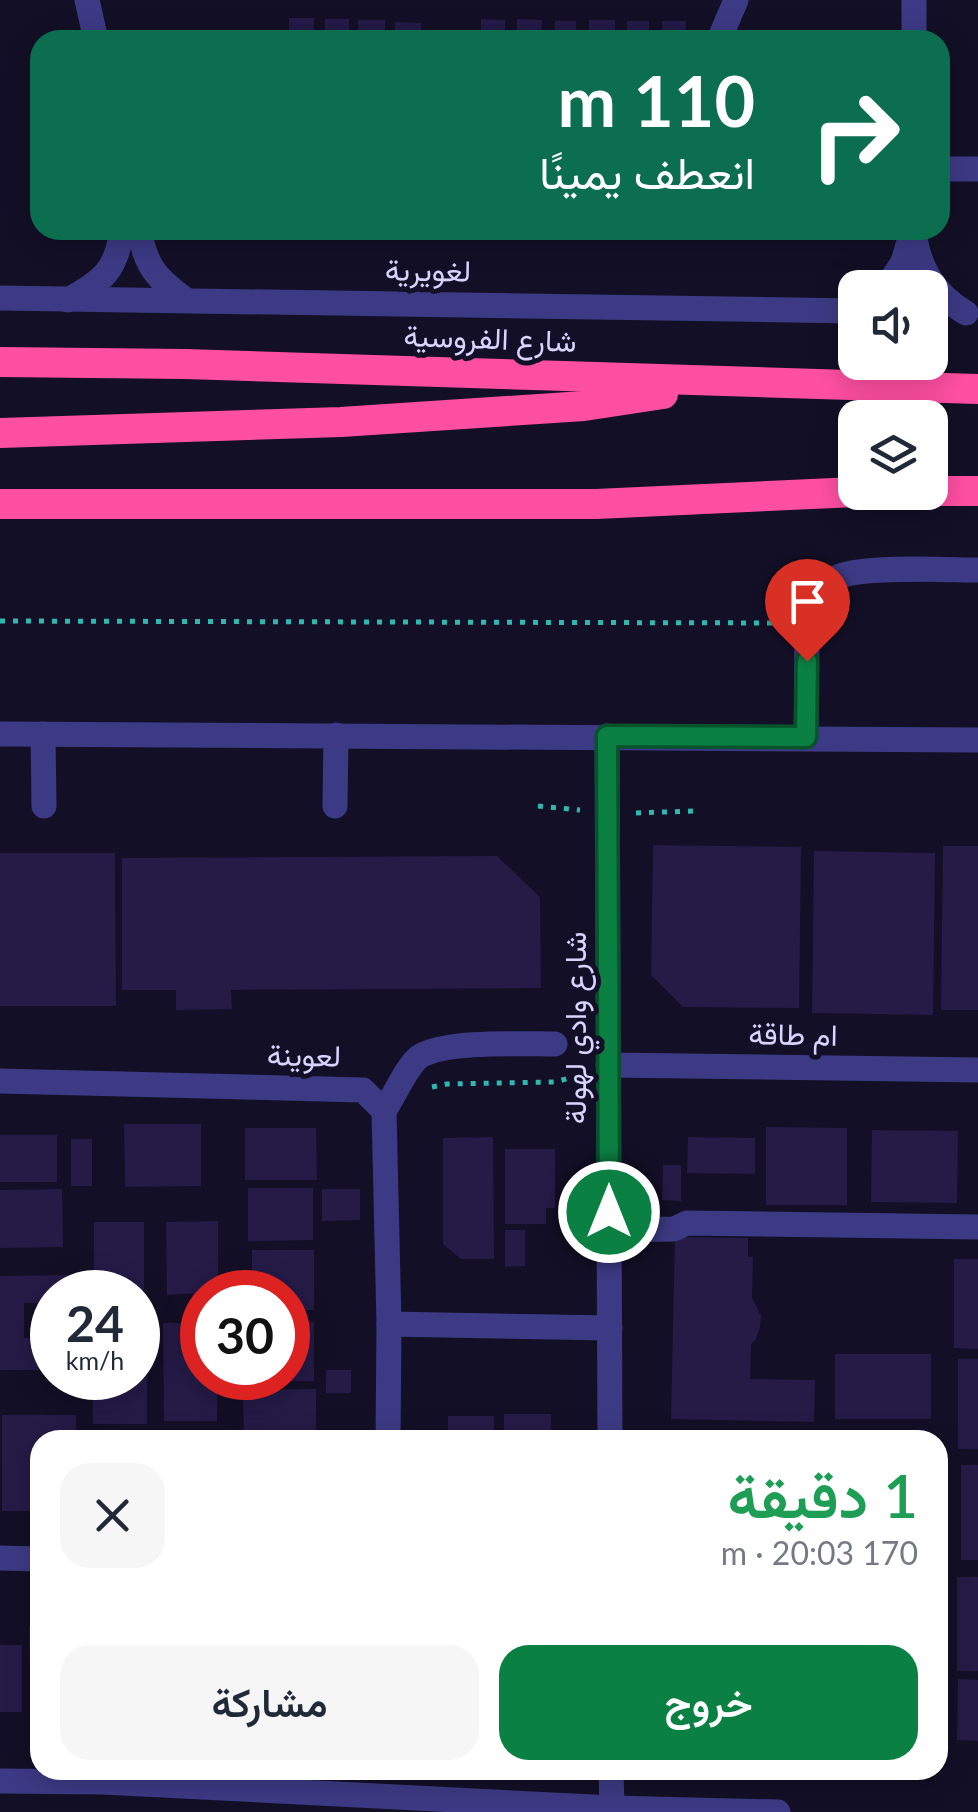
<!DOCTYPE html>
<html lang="ar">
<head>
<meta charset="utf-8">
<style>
	body { margin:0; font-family:Lato,Vazirmatn,sans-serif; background:#f6f6f7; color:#1f2937; direction:rtl; height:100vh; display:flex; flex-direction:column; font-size:38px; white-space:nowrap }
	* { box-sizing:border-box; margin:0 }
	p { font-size:32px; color:#747a83 }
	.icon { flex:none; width:55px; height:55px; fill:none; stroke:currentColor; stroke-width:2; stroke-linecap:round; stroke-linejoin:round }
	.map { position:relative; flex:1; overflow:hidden; direction:ltr }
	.side { position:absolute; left:30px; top:1430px; width:918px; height:350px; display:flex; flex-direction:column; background:#fff; border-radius:30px; box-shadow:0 5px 25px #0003; direction:rtl }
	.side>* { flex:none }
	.banner { position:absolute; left:30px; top:30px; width:920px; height:210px; border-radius:30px; box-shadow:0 5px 25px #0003; direction:rtl; background:#0b6e4f; color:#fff; overflow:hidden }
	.fabs { position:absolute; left:838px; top:270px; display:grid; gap:20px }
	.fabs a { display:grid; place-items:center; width:110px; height:110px; border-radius:20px; background:#fff; box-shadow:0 5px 25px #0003; font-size:50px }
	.speed { position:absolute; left:30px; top:1270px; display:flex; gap:20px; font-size:50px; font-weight:700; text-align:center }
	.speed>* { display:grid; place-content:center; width:130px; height:130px; border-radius:50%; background:#fff; box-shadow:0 5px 25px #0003; line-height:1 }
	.speed small { font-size:25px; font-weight:400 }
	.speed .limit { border:15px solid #d22; background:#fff; color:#111 }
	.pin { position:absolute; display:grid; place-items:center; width:85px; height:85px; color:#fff; margin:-102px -42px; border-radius:50% 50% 50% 0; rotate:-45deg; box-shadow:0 0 10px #0007 }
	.pin .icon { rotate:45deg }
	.me { position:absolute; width:110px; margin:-55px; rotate:0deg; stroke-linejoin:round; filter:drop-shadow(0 0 8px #0008) }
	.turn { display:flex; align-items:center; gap:35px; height:210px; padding:0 30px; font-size:45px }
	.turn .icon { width:130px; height:130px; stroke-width:2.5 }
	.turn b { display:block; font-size:70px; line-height:85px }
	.round { display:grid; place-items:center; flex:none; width:105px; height:105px; border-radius:30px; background:#f6f6f7 }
	.headline { display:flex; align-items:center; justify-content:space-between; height:170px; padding:0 30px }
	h1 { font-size:60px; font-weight:600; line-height:75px; color:#1e9e55 }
	.cta { display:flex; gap:20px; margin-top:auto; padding:20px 30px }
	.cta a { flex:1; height:115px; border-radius:30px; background:#0b8043; color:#fff; font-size:40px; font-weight:600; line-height:115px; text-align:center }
	.cta a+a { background:#f6f6f7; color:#1f2937 }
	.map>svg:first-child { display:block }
	.building { fill:#241b47 }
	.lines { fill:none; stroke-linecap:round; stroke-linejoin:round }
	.path { stroke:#2fb8b0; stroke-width:5; stroke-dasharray:5 8; stroke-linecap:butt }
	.minor { stroke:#3d3a85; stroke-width:25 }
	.highway { stroke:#ff4fa3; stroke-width:30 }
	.route-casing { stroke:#07532c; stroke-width:25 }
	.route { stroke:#0b8043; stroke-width:18 }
	.labels { text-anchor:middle; stroke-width:10; stroke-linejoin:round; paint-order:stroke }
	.street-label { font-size:30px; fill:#d9d4ff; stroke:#130f26 }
</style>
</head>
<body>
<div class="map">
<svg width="978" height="1812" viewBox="0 0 978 1812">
	<rect width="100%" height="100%" fill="#130f26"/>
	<!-- building -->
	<g class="building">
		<rect x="289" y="18" width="25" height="22"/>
		<rect x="325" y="19" width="24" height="21"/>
		<path d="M481 19 505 20V40H481Z"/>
		<path d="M517 19 542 20 541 40H517Z"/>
		<rect x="358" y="20" width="27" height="20"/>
		<rect x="589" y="20" width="26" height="20"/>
		<path d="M555 21H576V40H554Z"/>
		<rect x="627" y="21" width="22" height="19"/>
		<path d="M662 21H686L685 40H662Z"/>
		<path d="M395 22 421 23V40H395Z"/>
		<path d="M653 845 801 847 799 1008 683 1007 651 975Z"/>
		<path d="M943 846H978V1010H941Z"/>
		<path d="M814 851 935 853 933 1015 812 1013Z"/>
		<path d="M0 853H115L116 1006H0Z"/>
		<path d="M497 856 540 897 541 988 231 990 232 1009 176 1010V990H122V858Z"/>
		<path d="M124 1124H201V1186L125 1187Z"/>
		<path d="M766 1127 847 1128V1205H766Z"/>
		<path d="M245 1128H316L317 1180H245Z"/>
		<path d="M872 1130 958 1131 957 1203 871 1202Z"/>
		<rect x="0" y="1135" width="57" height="47"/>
		<path d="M493 1137 494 1259H461L443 1244V1138Z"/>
		<path d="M688 1137 755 1138V1174L687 1173Z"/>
		<rect x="71" y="1139" width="21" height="47"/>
		<path d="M505 1149H555V1208H546V1224H505Z"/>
		<path d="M663 1165H681V1201L662 1200Z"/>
		<path d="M248 1188H313V1240L248 1241Z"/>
		<path d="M62 1189 63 1247 0 1248V1190Z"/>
		<path d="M322 1189H360V1220L322 1221Z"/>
		<path d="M218 1221V1292L167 1295 166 1222Z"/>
		<path d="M94 1222H144V1290L94 1291Z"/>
		<path d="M505 1230H525V1266L505 1267Z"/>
		<path d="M675 1237 748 1238V1257H753L752 1298 761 1316 760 1327 756 1339 751 1344 750 1379 815 1380 814 1422 671 1419Z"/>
		<path d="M252 1250H314V1310H288V1292H252Z"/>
		<path d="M954 1259H978V1349L954 1348Z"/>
		<path d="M71 1275V1292H52V1303H24V1338H52V1370H0V1276Z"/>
		<path d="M138 1321H147V1424H93L92 1378H138Z"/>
		<rect x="288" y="1322" width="26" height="59"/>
		<path d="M163 1323H202V1378H217V1421H164Z"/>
		<rect x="835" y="1354" width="96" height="65"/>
		<rect x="958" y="1359" width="20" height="90"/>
		<rect x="326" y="1370" width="25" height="23"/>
		<path d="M316 1389V1440H244L243 1390Z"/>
		<rect x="504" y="1414" width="47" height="26"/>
		<path d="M2 1415H76V1440H40V1511H2Z"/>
		<rect x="448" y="1416" width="46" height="24"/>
		<path d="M853 1433 898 1434V1440H853Z"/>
		<rect x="961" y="1465" width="17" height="95"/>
		<rect x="957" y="1577" width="21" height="94"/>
		<path d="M29 1626H40V1672H30Z"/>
		<rect x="0" y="1645" width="22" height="67"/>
		<path d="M958 1679 978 1680V1741L957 1740Z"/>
	</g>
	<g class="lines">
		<!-- path -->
		<g class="path">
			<path d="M0 621 782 623"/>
			<path d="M538 806 580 810"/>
			<path d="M636 813 693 811"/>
			<path d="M432 1087 447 1084 555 1082 584 1074"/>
		</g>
		<!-- minor -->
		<g class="minor">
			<path d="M87 0 96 40"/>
			<path d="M719 40 736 0"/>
			<path d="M914 40V0"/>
			<path d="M940 169H978"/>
			<path d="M139 230C146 267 156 278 186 300"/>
			<path d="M914 230C918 268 934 294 966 313"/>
			<path d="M886 288 903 262 911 235"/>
			<path d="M0 298 855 311"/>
			<path d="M68 300C103 280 116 272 122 230"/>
			<path d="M0 734 978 740"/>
			<path d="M43 734 44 806"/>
			<path d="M607 736 610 1440"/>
			<path d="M806 737 807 623C812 605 820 587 836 578 858 565 949 570 978 570"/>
			<path d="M335 806 336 735"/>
			<path d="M608 1065 978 1070"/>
			<path d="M0 1081 363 1090 384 1111 389 1324 388 1440"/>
			<path d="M384 1111C393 1098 407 1066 419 1057 444 1040 523 1044 555 1044"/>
			<path d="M610 1230 674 1229 687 1223 978 1227"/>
			<path d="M389 1324 610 1328"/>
			<path d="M0 1558 40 1559"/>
			<path d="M611 1770 612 1808"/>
			<path d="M0 1781 103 1782 612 1808 778 1812"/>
		</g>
		<!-- highway -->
		<g class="highway">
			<path d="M0 362 185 364 978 389"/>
			<path d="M0 433 341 422 584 406 663 394"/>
			<path d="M930 491H978"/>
			<path d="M0 504H596L855 492"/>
		</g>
	</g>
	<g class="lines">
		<defs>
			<path id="route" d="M609 1212 607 736 806 737 807 661"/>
		</defs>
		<!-- route casing -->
		<use href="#route" class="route-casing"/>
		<!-- route -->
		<use href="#route" class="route"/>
	</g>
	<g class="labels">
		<!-- street labels -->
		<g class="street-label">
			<text transform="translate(428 271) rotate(1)" y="10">لغويرية</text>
			<text transform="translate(490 339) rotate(2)" y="10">شارع الفروسية</text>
			<text transform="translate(576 1028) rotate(-90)" y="10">شارع وادي لهولة</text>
			<text transform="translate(793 1035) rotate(1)" y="10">ام طاقة</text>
			<text transform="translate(304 1056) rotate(1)" y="10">لعوينة</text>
		</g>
	</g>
</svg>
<div class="fabs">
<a><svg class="icon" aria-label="sound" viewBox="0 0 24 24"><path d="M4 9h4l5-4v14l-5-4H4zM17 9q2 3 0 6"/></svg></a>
<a><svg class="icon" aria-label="layers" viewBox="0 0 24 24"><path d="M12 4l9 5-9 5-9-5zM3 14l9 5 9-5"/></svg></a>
</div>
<div class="speed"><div>24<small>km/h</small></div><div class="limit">30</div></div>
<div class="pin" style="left:807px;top:661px;background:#d93025"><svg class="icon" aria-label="arrive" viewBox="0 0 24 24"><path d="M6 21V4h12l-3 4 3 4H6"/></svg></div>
<svg class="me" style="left:609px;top:1212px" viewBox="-20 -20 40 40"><circle r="17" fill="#0b8043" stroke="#fff" stroke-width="3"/><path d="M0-11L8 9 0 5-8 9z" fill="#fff"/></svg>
<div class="banner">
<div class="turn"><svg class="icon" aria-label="right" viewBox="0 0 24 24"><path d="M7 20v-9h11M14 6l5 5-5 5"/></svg><div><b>110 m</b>انعطف يمينًا</div></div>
</div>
<section class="side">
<div class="headline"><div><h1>1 دقيقة</h1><p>170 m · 20:03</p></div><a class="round"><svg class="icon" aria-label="close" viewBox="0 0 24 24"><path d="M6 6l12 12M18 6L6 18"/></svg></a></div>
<div class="cta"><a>خروج</a><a>مشاركة</a></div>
</section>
</div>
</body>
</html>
